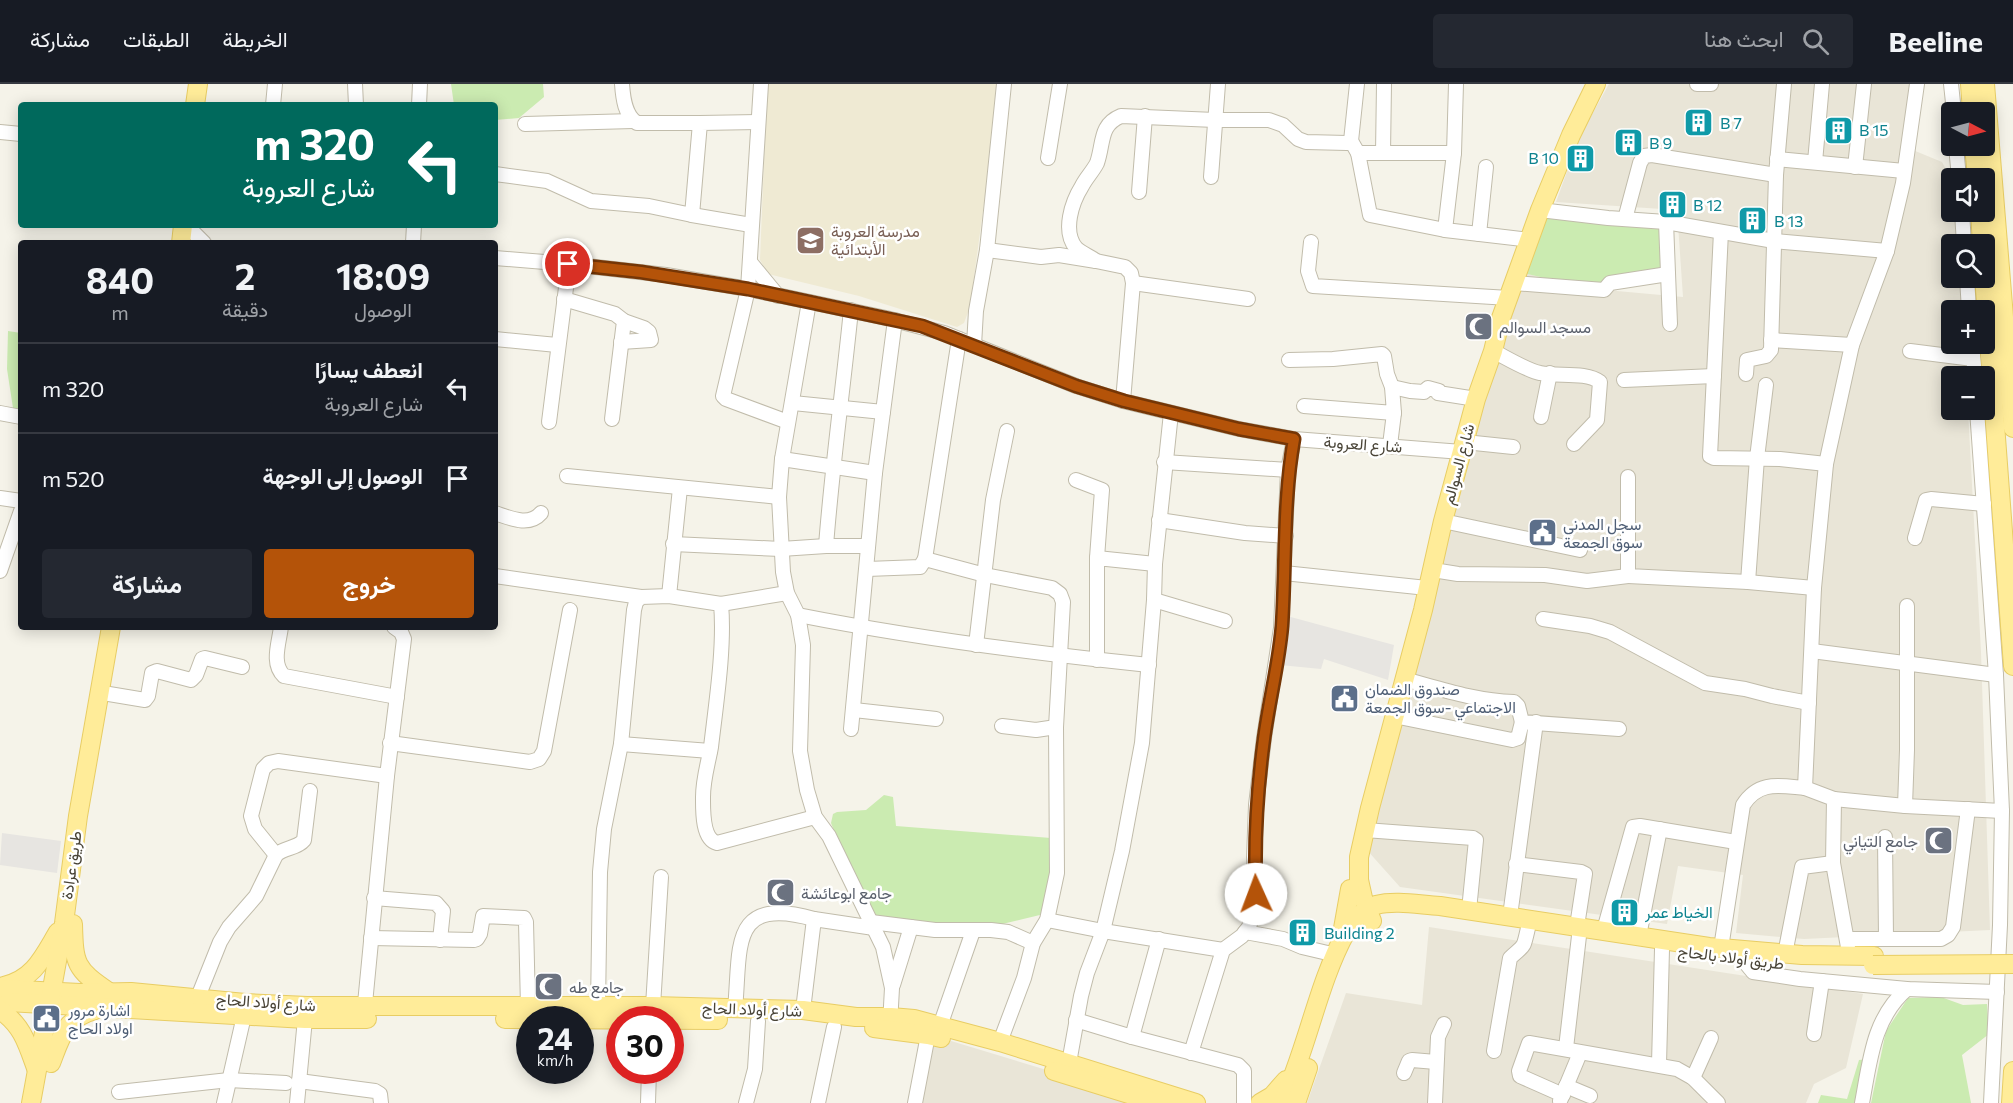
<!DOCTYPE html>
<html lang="ar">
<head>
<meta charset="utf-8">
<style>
	body { margin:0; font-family:Commissioner,Vazirmatn,sans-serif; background:#242831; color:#f1f3f6; direction:rtl; height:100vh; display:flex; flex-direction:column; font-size:22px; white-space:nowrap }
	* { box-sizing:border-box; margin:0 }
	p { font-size:20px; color:#9ea1a6 }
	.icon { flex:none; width:33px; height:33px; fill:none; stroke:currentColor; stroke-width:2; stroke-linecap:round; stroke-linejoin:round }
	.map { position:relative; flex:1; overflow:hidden; direction:ltr }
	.details { position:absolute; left:18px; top:156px; width:480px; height:390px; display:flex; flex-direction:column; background:#171b24; border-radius:6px; box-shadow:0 3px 15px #0003; direction:rtl }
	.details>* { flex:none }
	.guide { position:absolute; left:18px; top:18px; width:480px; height:126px; border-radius:6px; box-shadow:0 3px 15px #0003; direction:rtl; background:#00695c; color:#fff; overflow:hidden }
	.needle { width:39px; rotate:96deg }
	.controls { position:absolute; left:1941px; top:18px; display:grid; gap:12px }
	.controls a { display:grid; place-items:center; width:54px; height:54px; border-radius:6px; background:#171b24; box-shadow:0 3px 15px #0003; font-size:30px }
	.speed { position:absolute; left:516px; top:922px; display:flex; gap:12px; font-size:30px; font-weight:700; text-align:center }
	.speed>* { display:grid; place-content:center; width:78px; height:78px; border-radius:50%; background:#171b24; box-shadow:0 3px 15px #0003; line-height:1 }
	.speed small { font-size:15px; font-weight:400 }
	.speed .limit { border:9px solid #d22; background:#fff; color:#111 }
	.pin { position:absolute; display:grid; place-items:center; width:51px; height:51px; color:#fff; margin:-26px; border:3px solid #fff; border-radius:50%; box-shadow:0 2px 6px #0007 }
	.me { position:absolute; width:66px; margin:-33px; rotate:358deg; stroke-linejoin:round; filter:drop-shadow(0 0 4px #0008) }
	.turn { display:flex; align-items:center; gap:21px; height:126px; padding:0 24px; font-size:27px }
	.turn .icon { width:78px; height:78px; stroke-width:2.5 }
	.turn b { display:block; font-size:42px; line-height:51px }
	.eta { display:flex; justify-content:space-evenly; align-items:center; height:102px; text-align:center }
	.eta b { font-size:36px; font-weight:700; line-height:42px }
	.button { display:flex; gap:12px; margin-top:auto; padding:12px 24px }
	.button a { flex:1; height:69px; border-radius:6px; background:#b45309; color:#fff; font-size:24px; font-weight:700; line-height:69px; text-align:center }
	.button a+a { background:#242831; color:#f1f3f6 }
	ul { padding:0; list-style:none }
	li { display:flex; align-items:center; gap:18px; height:90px; padding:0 24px; border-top:2px solid #363941 }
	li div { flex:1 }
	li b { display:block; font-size:22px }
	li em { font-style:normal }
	header { display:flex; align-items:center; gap:36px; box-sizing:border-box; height:84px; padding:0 30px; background:#171b24; border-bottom:2px solid #363941 }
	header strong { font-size:28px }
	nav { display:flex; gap:33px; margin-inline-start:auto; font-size:21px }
	.search { width:420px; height:54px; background:#242831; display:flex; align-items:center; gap:15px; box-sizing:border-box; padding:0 21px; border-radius:6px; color:#9ea1a6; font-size:22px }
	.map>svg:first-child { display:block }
	.residential { fill:#e9e5d7 }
	.education { fill:#efead3 }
	.green { fill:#cbebb1 }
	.parking { fill:#e7e5e1 }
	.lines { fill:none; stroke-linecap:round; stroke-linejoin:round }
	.minor-casing { stroke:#c1bcab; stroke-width:16 }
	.major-casing { stroke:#e8cd64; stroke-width:20 }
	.minor { stroke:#fff; stroke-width:14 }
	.major { stroke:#ffec99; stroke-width:18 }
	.major-bridge-casing { stroke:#e8cd64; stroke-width:20; stroke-linecap:butt }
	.major-bridge { stroke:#ffec99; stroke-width:18 }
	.route-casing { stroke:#753606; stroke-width:15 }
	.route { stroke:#b45309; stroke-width:10 }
	.labels { text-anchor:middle; stroke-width:5; stroke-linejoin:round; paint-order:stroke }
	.culture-label { font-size:16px; fill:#0d838f; stroke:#fff; text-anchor:start }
	.education-label { font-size:16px; fill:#785e54; stroke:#fff; text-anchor:start }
	.worship-label { font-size:16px; fill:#5b616d; stroke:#fff; text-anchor:start }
	.street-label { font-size:16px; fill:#494437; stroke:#fff }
	.service-label { font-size:16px; fill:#4e5e75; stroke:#fff; text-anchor:start }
</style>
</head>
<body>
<header>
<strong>Beeline</strong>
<div class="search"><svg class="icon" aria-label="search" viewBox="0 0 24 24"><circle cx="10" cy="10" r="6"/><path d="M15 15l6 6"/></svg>ابحث هنا</div>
<nav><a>الخريطة</a><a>الطبقات</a><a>مشاركة</a></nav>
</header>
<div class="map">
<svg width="2013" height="1019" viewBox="0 0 2013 1019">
	<rect width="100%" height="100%" fill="#f5f3e9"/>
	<!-- residential -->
	<g class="residential">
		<path d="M1609 0H1914L1908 64 1942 78 1947 87 1951 100 1952 128H1954L1957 160H1952V194H1960L1962 226H1952V260H1964L1966 292H1952V326H1968L1981 568 1990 846 1804 855 1736 849 1743 791 1678 782 1667 840 1400 803 1366 765 1469 356 1523 189 1606 206 1683 213 1677 126 1556 118 1580 52Z"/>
		<path d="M1429 843 1863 910 1846 984 1814 1000 1806 1019H1307L1346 909 1422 921Z"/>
		<path d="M928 950 1156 1019H915Z"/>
	</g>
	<!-- education -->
	<path class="education" d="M767 0H996L991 67 970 223 964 239 957 243 859 212 768 190 760 176Z"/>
	<!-- green -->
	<g class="green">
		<path d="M451 0H543L544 13 519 34 495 36V21H454Z"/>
		<path d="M1546 131 1660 143 1663 188 1606 193 1604 203 1580 202 1523 189Z"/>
		<path d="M8 247 21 249V326L13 324 7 285Z"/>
		<path d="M884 711 893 713 896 742 1051 754 1052 793 1044 830 973 847 871 838 831 739 833 730 837 728 866 726Z"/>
		<path d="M1941 913 1963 921 1987 920 1989 950 1962 971 1971 1019H1871L1886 947 1908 914Z"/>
		<path d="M1868 975 1859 1019H1818L1821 1011 1847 1015 1859 976Z"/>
	</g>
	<!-- parking -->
	<g class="parking">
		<path d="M1287 532 1394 561 1388 596 1324 575 1321 585 1280 581Z"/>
		<path d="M2 749 61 757 57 789 0 781Z"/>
	</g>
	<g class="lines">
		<defs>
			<g id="minor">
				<path d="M355 0 356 21"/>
				<path d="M622 0C623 14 625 32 637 39H700"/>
				<path d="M761 0 748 205 723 312 726 315 788 338"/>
				<path d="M1456 0 1454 69 1445 146 1530 156"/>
				<path d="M1697 0H1711"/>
				<path d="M1951 0 1954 28"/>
				<path d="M273 21 275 0"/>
				<path d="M419 21 420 0"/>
				<path d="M525 40 633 37"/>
				<path d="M0 48 21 50"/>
				<path d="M1351 57 1357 0"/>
				<path d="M1956 62 1959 94"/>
				<path d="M1358 69 1370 131 1445 146"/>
				<path d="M1383 69 1384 0"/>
				<path d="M1048 74 1060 0"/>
				<path d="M1777 75 1904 87"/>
				<path d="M1815 78 1822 0"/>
				<path d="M1855 83 1864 0"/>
				<path d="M495 90 547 97 591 117 649 122 692 131 700 39 758 38"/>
				<path d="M1211 93 1218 0"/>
				<path d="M1139 108 1145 32"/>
				<path d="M1540 126 1608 134 1666 138 1774 157 1887 167"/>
				<path d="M1962 128 1964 160"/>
				<path d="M692 131 751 141"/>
				<path d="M1625 135 1640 79 1644 72 1652 71 1776 91"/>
				<path d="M1666 138 1670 240"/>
				<path d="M186 141 204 159"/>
				<path d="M1721 148 1710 372 1714 374 1780 375 1826 380"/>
				<path d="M1479 150 1486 83"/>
				<path d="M1311 158 1308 187 1313 202 1509 214"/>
				<path d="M413 159 414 141"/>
				<path d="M987 166 1041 173 1059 171 1096 177 1125 183 1131 189 1133 199 1123 317"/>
				<path d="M495 174 569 180 666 191 748 205 886 234 944 249 1076 302 1123 317 1239 345 1294 355 1462 368"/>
				<path d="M1096 177C1091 173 1081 169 1076 164 1062 147 1072 118 1082 102 1086 94 1093 87 1097 79 1104 59 1099 41 1121 32L1215 36H1269L1283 41 1298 55 1306 58 1347 59 1351 57 1358 69H1454"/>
				<path d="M750 178 778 212"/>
				<path d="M1967 194 1969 226"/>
				<path d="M1133 199 1248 215"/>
				<path d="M1514 199 1604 206 1610 199 1668 190"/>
				<path d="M564 215 615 230 624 237 612 335"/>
				<path d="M809 218 782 375 779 413 783 488 787 509 798 531 803 561 800 667 807 706 815 733 829 752 883 863 892 904 890 940"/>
				<path d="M495 255 557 261"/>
				<path d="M1771 256 1852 261"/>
				<path d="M621 258 651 256 649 248 644 244 624 237"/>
				<path d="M1972 260 1975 292"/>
				<path d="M974 261 976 227 987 166 1004 0"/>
				<path d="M1493 267C1505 273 1528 287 1540 289 1557 293 1586 287 1600 298L1597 336 1574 360"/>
				<path d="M1910 267 1973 275"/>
				<path d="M1289 276 1333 275 1382 270 1384 272 1387 290 1392 303 1394 329 1304 322"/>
				<path d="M1746 290 1747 276 1766 272 1771 266 1776 91 1784 0"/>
				<path d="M1624 296 1714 292"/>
				<path d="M1392 303 1410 307 1424 308 1428 304 1439 307 1438 309 1476 315"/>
				<path d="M793 319 883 328"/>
				<path d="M1977 326 1996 591 2002 727 2000 841 1991 1019"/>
				<path d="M0 329 21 333"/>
				<path d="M1541 333 1550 289"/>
				<path d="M549 338 569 180"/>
				<path d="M1465 358 1513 363"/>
				<path d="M1390 361 1394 329"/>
				<path d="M782 375 875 389"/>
				<path d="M1164 378 1288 386"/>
				<path d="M567 392 779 413"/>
				<path d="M1628 393V492L1748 498 1814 504"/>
				<path d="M1076 396 1102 406 1097 474"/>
				<path d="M0 414 21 417"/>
				<path d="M495 429C510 434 529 443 541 429"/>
				<path d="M1159 436 1245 449 1286 452"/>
				<path d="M1443 437 1580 466"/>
				<path d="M1915 454 1926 416 1931 415 1984 420"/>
				<path d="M673 460 781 465 826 462H868"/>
				<path d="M826 462C832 383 843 305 851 226"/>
				<path d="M925 475 959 255"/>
				<path d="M867 485 920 483 925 475 985 491 1052 504 1060 510 1063 518 1056 643 1057 789 1047 836 1033 859 1024 894 1000 958"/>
				<path d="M1433 486 1458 490 1545 491 1587 497 1628 492"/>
				<path d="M0 487 21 427"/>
				<path d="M1284 489 1427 504"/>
				<path d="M495 492 641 513"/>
				<path d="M1748 498 1757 374 1766 301"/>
				<path d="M669 512 680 404"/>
				<path d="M1154 516 1225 537"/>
				<path d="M721 520 787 509"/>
				<path d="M798 531C914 554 1031 569 1149 581"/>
				<path d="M1543 535 1590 542 1610 548 1705 599 1745 605 1772 612 1809 619"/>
				<path d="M281 543C279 559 271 580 284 592L397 613"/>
				<path d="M976 561 993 416 1007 347"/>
				<path d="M1812 567 1996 591"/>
				<path d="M1097 576V474L1155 480"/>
				<path d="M1404 595C1441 605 1476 617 1514 618L1518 622 1522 638 1619 645"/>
				<path d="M109 610 145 616 148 612 152 589 157 587 191 596 196 591 202 575 205 574 242 583"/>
				<path d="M854 626 936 635"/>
				<path d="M1394 632 1512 656 1518 654 1522 638"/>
				<path d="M1002 642 1036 646 1056 643"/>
				<path d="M851 645 875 389 895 236"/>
				<path d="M390 659 530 678 539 675 544 667 570 526"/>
				<path d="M621 660 710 667"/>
				<path d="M1805 704 1834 715 1833 779 1848 863"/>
				<path d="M1834 715 1905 722 2002 727"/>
				<path d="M1905 722 1907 666V522"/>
				<path d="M1365 746 1473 754 1476 756 1469 826"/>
				<path d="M1885 753 1886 855"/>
				<path d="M276 771 255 745 251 732 263 685 269 679 278 677 387 692"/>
				<path d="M1516 780 1581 788 1585 790 1577 842"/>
				<path d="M374 814 436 819 443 827 440 856"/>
				<path d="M1510 832 1536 638"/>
				<path d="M1047 836 1103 847 1223 866"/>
				<path d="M871 838 935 846H991L1008 848 1033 859"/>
				<path d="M1604 846 1633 743 1640 742 1736 758"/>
				<path d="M1245 848 1283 855 1302 863 1336 871"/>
				<path d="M1639 852 1660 745"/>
				<path d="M371 854 474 856 477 855 480 850 483 832 524 834 526 838 528 923"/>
				<path d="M1847 855H1941L1948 851 1953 843 1968 725"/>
				<path d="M1721 864 1743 721C1759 696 1780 702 1805 704L1814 504 1826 380 1852 261 1887 167 1903 99 1917 0"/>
				<path d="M1785 870 1802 783 1833 779"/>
				<path d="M1744 877 1753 888 1800 895 1907 905 1997 908"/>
				<path d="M893 901 911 843"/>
				<path d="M198 913 220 858 229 843 256 812 276 771C284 763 297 765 304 756L310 707"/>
				<path d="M598 922 600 788 604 745 621 660 634 526 636 518 641 513 669 512 721 520C725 562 716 620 711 663 708 680 703 695 703 713 703 726 702 755 717 759L815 733"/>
				<path d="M653 922 661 793"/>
				<path d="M735 925C741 863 729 811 814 835"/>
				<path d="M803 926 814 835 874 844"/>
				<path d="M364 930 387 692 404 555 401 548 394 543"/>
				<path d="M1076 936 1132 953 1238 981 1244 987V1019"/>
				<path d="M940 942 973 847"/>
				<path d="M1814 950 1822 897"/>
				<path d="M1132 953 1159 855"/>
				<path d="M1566 964 1579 852"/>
				<path d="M1494 967 1510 874C1525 860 1523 866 1528 844"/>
				<path d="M1191 969 1223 866 1242 852 1249 843 1253 829 1256 810 1254 773 1256 721 1264 654 1281 544 1288 386 1294 355"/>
				<path d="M1069 979 1081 912 1087 889 1103 847 1122 767 1142 659 1154 516 1155 480 1171 329"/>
				<path d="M1659 980 1662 865"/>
				<path d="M1404 989 1409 977 1412 976 1436 978"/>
				<path d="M1693 994 1711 954"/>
				<path d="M299 997 375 1007 380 1010 381 1019"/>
				<path d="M1566 1002 1590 1012"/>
				<path d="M119 1008 229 996 286 999"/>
				<path d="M1563 1011 1520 992 1519 987 1529 959 1677 985 1693 994 1718 1019"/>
				<path d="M1560 1017 1580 969"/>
				<path d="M224 1019 244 932"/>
				<path d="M297 1019 305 935"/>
				<path d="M648 1019 649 987"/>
				<path d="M746 1019 755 985 758 937"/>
				<path d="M818 1019 834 943"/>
				<path d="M915 1019 928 951"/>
				<path d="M1435 1019 1438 953 1444 940"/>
				<path d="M1862 1019C1870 977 1873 934 1907 905"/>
			</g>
			<g id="major">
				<path d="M1970 0 1972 28"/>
				<path d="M1985 0 2013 344"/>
				<path d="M195 21 198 0"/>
				<path d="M1974 62 1977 94"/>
				<path d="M1980 128 1982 160"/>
				<path d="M181 159 183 141"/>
				<path d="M1984 192 2013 582"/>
				<path d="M1372 837 1363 814 1359 796V773L1370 724 1423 526 1443 437 1476 315 1493 267 1501 234 1540 126 1571 51 1596 0"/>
				<path d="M73 840C74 880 75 885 109 908"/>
				<path d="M1342 850 1350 805"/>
				<path d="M4 902C34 895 43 873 58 848"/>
				<path d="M0 905 80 909 131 908 245 919 307 922H653L803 926 856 933H891L914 935 1000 958 1196 1019"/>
				<path d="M8 918 305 935H367"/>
				<path d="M0 926C22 941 27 959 36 984"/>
				<path d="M505 935 718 936"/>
				<path d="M874 944 928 951 941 954"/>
				<path d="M51 979C61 953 65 934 95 926"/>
				<path d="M1054 987 1158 1019"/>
				<path d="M31 1019 64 839 78 732 111 543"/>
				<path d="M1260 1019 1272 1012 1286 996"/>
				<path d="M1282 1019C1307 965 1318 899 1346 848 1352 837 1364 825 1376 821 1396 816 1420 821 1440 822L1709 863 1802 871 1874 872"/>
				<path d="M1296 1019 1308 984"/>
				<path d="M2011 1019 2013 987"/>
			</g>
		</defs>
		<!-- minor casing -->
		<use href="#minor" class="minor-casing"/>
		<!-- major casing -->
		<use href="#major" class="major-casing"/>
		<!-- minor -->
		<use href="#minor" class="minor"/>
		<!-- major -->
		<use href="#major" class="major"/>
		<defs>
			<path id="major-bridge" d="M1873 881 2013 880"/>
		</defs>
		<!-- major-bridge casing -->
		<use href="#major-bridge" class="major-bridge-casing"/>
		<!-- major-bridge -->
		<use href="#major-bridge" class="major-bridge"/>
	</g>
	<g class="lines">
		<defs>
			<path id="route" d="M568 180 641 188 748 205 922 242 1076 302 1124 317 1239 345 1294 355C1283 416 1286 479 1282 542 1279 579 1269 617 1264 655 1257 707 1254 757 1256 810"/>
		</defs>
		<!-- route casing -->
		<use href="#route" class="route-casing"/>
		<!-- route -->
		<use href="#route" class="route"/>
	</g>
	<!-- icons -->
	<defs>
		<symbol id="building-square" viewBox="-11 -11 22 22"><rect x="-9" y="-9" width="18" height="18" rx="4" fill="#0f9aa8" stroke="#fff"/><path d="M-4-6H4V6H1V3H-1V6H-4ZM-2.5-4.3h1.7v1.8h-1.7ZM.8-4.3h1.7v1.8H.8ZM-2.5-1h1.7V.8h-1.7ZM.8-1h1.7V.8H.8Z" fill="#fff"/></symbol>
		<symbol id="school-square" viewBox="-11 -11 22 22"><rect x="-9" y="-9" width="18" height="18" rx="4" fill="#8d6e63" stroke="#fff"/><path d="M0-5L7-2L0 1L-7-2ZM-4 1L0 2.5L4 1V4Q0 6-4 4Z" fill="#fff"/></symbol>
		<symbol id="mosque-square" viewBox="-11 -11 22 22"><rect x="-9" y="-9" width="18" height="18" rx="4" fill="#6b7280" stroke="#fff"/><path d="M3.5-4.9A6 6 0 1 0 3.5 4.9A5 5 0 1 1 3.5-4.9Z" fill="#fff"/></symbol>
		<symbol id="civic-square" viewBox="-11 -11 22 22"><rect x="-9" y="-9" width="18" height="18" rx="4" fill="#5c6f8a" stroke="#fff"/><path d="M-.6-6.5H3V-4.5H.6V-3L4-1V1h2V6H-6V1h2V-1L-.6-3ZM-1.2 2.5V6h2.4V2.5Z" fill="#fff"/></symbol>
	</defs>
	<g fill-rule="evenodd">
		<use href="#building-square" x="1682" y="22" width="33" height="33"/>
		<use href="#building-square" x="1822" y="30" width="33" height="33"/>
		<use href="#building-square" x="1612" y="42" width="33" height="33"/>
		<use href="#building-square" x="1564" y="58" width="33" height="33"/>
		<use href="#building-square" x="1656" y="104" width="33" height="33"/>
		<use href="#building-square" x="1736" y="120" width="33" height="33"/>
		<use href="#school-square" x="794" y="140" width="33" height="33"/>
		<use href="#mosque-square" x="1462" y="226" width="33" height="33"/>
		<use href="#civic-square" x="1526" y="432" width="33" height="33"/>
		<use href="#civic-square" x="1328" y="598" width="33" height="33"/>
		<use href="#mosque-square" x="1922" y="740" width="33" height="33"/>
		<use href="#mosque-square" x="764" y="792" width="33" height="33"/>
		<use href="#building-square" x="1608" y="812" width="33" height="33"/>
		<use href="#building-square" x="1286" y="832" width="33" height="33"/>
		<use href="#mosque-square" x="532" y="886" width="33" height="33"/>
		<use href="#civic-square" x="30" y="918" width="33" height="33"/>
	</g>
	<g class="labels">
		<!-- culture labels -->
		<g class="culture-label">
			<text x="1720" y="45">B 7</text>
			<text x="1859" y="52">B 15</text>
			<text x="1649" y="65">B 9</text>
			<text x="1559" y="80" text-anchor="end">B 10</text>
			<text x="1693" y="127">B 12</text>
			<text x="1774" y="143">B 13</text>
			<text x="1645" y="834">الخياط عمر</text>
			<text x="1324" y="855">Building 2</text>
		</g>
		<!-- education labels -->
		<g class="education-label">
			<text x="831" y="153">مدرسة العروبة<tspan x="831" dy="18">الأبتدائية</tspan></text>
		</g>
		<!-- worship labels -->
		<g class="worship-label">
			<text x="1499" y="249">مسجد السوالم</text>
			<text x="1918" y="763" text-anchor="end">جامع التياني</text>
			<text x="801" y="815">جامع ابوعائشة</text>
			<text x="569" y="909">جامع طه</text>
		</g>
		<!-- street labels -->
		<g class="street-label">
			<text transform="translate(1363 360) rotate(4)" y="6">شارع العروبة</text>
			<text transform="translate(1458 380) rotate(-75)" y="6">شارع السوالم</text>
			<text transform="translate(71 781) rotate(-82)" y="6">طريق عرادة</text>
			<text transform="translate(1731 873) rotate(7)" y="6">طريق أولاد بالحاج</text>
			<text transform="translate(266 918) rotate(4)" y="6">شارع أولاد الحاج</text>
			<text transform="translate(752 925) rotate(2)" y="6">شارع أولاد الحاج</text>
		</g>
		<!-- service labels -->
		<g class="service-label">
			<text x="1563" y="446">سجل المدني<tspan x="1563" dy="18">سوق الجمعة</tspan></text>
			<text x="1365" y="611">صندوق الضمان<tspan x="1365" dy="18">الاجتماعي -سوق الجمعة</tspan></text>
			<text x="68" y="932">اشارة مرور<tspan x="68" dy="18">اولاد الحاج</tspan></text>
		</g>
	</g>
</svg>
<div class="controls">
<a><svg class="needle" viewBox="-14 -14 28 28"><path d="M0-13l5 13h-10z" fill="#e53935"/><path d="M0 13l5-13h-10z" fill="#9ea1a6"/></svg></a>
<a><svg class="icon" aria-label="sound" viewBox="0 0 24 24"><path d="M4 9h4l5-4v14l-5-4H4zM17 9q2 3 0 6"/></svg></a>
<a><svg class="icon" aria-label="search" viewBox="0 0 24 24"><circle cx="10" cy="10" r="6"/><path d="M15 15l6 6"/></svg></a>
<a>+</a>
<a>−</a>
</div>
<div class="speed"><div>24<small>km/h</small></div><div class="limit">30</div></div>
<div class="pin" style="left:568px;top:180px;background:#d93025"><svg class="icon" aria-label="arrive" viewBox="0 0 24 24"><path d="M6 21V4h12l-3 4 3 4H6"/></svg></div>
<svg class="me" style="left:1256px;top:810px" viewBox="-20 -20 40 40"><circle r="19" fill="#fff"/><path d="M0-13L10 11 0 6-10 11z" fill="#b45309"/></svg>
<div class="guide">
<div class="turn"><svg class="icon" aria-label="left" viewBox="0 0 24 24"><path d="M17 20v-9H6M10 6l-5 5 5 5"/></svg><div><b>320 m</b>شارع العروبة</div></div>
</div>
<section class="details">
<div class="eta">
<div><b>18:09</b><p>الوصول</p></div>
<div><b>2</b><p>دقيقة</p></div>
<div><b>840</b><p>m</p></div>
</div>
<ul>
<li><svg class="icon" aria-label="left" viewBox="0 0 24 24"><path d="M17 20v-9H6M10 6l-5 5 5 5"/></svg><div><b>انعطف يسارًا</b><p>شارع العروبة</p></div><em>320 m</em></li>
<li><svg class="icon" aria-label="arrive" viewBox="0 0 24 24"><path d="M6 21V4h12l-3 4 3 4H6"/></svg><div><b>الوصول إلى الوجهة</b></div><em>520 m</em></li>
</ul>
<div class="button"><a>خروج</a><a>مشاركة</a></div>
</section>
</div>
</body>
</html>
